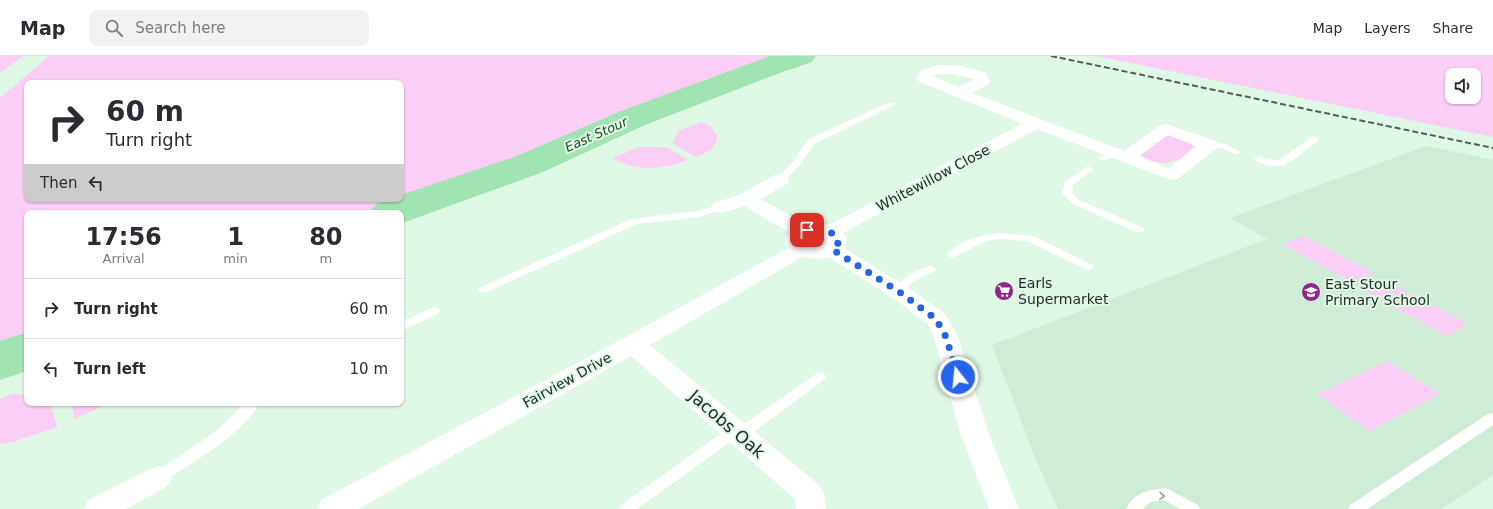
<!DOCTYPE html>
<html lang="en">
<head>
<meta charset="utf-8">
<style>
	body { margin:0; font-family:"DejaVu Sans",sans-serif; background:#f2f2f3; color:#2b2b33; height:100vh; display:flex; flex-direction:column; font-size:15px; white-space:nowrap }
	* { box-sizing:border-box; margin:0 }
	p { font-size:13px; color:#7c7c81 }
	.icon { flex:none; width:22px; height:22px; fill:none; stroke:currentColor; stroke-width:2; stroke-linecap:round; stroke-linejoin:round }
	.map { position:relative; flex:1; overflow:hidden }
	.details { position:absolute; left:24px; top:154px; width:380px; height:196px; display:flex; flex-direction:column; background:#fff; border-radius:8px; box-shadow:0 1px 3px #0004 }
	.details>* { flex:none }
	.guide { position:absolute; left:24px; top:24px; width:380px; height:122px; border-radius:8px; box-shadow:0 1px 3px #0004; background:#fff; color:#2b2b33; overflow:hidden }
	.fabs { position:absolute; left:1445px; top:12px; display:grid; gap:8px }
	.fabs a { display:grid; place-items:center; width:36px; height:36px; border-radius:8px; background:#fff; box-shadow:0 1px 3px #0004; font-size:20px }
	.pin { position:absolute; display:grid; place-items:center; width:34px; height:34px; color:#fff; margin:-17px; border-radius:8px; box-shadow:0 2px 6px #0006 }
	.me { position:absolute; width:44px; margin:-22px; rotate:344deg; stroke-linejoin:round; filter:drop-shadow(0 0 3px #0008) }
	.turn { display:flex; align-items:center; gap:14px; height:84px; padding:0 16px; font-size:18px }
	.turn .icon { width:52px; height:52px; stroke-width:2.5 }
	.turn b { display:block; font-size:28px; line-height:34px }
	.then { display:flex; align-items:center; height:38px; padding:0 16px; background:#0003; gap:8px; font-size:15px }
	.eta { display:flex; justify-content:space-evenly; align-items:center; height:68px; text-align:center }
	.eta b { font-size:24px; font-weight:800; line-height:28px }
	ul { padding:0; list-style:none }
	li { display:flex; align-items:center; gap:12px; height:60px; padding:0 16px; border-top:1px solid #e1e1e2 }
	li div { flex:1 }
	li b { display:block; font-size:15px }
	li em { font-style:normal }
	header { display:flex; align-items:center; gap:24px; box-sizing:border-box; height:56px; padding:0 20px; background:#fff; border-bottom:1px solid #e1e1e2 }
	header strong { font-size:19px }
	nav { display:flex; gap:22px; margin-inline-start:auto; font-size:14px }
	.search { width:280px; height:36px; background:#f2f2f3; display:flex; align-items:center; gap:10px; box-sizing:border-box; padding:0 14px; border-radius:8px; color:#7c7c81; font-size:15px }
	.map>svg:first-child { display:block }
	.built { fill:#cfedd6 }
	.green { fill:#fbcef5; fill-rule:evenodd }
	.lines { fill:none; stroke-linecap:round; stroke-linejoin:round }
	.river { fill:#a0e4b2; fill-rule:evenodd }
	.service { fill:#fff; fill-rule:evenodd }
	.minor { fill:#fff; fill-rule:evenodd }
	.rail { stroke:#525f56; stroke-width:2; stroke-dasharray:6 3; stroke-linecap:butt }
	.oneway { stroke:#9a9e9c }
	.route { stroke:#2563eb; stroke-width:7; stroke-dasharray:0 12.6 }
	.labels { text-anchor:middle; stroke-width:4; stroke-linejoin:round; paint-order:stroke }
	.far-water-label { font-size:13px; font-style:italic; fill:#1b4c2c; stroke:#e0f8e6 }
	.street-label { font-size:14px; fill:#1f2822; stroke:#e0f8e6 }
	.poi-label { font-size:14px; fill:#1f2822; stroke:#e0f8e6; text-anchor:start }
	.near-street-label { font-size:17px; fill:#1f2822; stroke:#e0f8e6 }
</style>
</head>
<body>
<header>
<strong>Map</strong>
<div class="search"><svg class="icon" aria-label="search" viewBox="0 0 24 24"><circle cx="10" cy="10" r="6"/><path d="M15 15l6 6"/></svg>Search here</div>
<nav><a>Map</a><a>Layers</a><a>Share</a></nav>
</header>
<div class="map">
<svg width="1493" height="453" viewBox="0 0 1493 453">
	<rect width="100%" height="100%" fill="#e0f8e6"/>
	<!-- built -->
	<path class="built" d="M1426 90 1493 104V419L1441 453H1058L1034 399 992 289 1267 183 1230 162Z"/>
	<!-- green -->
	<g class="green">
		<path d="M0 0H23L0 17Z"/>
		<path d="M49 0H785L561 85 519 106 367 157H27V287L0 297V42ZM27 27H401V143H27Z"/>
		<path d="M1096 0H1493V81ZM1452 19H1474V41H1452Z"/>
		<path d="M702 66 711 71 717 79C718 92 706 97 696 101L673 88 678 75Z"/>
		<path d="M1164 80H1170L1191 87 1193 90C1181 109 1158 112 1141 99Z"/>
		<path d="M639 91H666L688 104C662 114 636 116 612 102Z"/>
		<path d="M1303 180 1374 217 1353 227 1282 188Z"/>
		<path d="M1383 223 1468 268 1447 280 1361 233Z"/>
		<path d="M1387 305 1440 338 1369 375 1317 338Z"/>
		<path d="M11 338 27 339V347H50L57 371 13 386 0 388V343Z"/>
		<path d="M71 347H109L75 363Z"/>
	</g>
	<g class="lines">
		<!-- river -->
		<g class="river">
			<path d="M770 0H816L812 6 777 18 645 69 543 116 405 166 401 167V157H369C378 144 386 143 401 143V139L517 100 621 55Z"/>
			<path d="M27 276V315L0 324V285Z"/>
		</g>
		<!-- service -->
		<g class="service">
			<path d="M887 47H893L894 49 814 88 800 109 783 126H777L775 124 794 105 807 84Z"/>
			<path d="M1314 80 1318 83 1317 85C1308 92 1294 105 1284 109 1276 112 1259 108 1254 103L1258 100 1268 103 1279 104Z"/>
			<path d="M1210 86 1225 88 1241 96 1237 99 1221 92 1207 91 1206 89Z"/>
			<path d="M1113 94 1116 95 1117 97 1116 99 1103 105 1099 102Z"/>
			<path d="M1088 110 1093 113 1073 129 1072 137 1077 143 1144 172 1145 174 1144 176H1136L1071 147 1062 137 1065 126Z"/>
			<path d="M721 148 726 151 724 153 699 161 637 168 487 236H479L477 234 479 232 631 163 698 155Z"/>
			<path d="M1000 177 1033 180 1093 209 1094 211 1089 214 1085 213 1027 185 1000 183 986 185 952 202 947 199C958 184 982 179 1000 177Z"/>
			<path d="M931 210 936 213 935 215 914 225 902 237H894L892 235C901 222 916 213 931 210Z"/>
			<path d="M434 251 438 252 440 255 438 258 401 275V266Z"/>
			<path d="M820 317 824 318 826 321 824 324 744 383 739 384 734 383 637 453H619L621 449 730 371 735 370 740 371 816 318Z"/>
			<path d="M245 347H260C242 379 193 406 163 426L158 428 153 426 151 422 153 418 216 375Z"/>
			<path d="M1493 357V369L1367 453H1348L1350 449 1488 358Z"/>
			<path d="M1166 432 1198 449 1200 453H1180L1164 444 1150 446 1143 453H1126C1134 436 1149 434 1166 432Z"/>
		</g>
		<!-- minor -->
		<g class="minor">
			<path d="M939 9 960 10 986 17 990 26 987 29 972 37 1124 95 1160 69 1166 68 1216 85 1219 89 1216 93 1177 123 1171 124 1037 73 843 177 847 183 845 193 906 230 945 258 958 281 988 376 1019 453H989L960 376 934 281 927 267 890 240 829 201 818 203 802 201 650 289 819 429 824 438 826 453H796L795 443 631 300 358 453H317L321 444 624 282 788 192 785 188V182L789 176 744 150 721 157 714 155 711 151 714 147 739 139 773 120 780 118 787 120 789 124 787 128 760 143 805 168 817 167 829 169 1022 68 918 25 916 22 920 15ZM939 18H953L974 23V24L958 31 932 20ZM1168 79 1197 90 1169 112 1139 100ZM813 179H821L825 182 826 188C820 191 812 191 807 188L805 183 809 180Z"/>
			<path d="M158 410 168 414 172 422 168 430 126 453H84L88 444 148 414Z"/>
		</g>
		<!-- rail -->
		<path class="rail" d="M1051 0 1493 92"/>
	</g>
	<!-- one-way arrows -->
	<defs><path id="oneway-chevron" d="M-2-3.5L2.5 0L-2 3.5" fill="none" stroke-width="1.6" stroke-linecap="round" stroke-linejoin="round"/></defs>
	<use class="oneway" href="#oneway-chevron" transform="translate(1162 440) rotate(1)"/>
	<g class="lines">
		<!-- route -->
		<path class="route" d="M807 174C818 172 836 173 838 187L833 194 898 235 936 263 946 281 958 321"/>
	</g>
	<!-- icons -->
	<defs>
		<symbol id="supermarket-disc" viewBox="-11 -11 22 22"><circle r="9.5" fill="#91278a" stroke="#e0f8e6"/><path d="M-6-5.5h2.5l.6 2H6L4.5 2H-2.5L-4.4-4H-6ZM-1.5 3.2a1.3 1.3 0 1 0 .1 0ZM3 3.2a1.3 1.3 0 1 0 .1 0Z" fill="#fff"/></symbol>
		<symbol id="school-disc" viewBox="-11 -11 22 22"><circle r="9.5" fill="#91278a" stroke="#e0f8e6"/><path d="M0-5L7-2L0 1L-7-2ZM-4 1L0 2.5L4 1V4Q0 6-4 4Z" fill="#fff"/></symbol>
	</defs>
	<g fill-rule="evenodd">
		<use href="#supermarket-disc" x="993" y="224" width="22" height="22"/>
		<use href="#school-disc" x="1300" y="225" width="22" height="22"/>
	</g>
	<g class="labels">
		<!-- far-water labels -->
		<g class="far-water-label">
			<text transform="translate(596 78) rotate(-24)" y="5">East Stour</text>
		</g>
		<!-- street labels -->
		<g class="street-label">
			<text transform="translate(933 122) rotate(-28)" y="5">Whitewillow Close</text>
			<text transform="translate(567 324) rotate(-29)" y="5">Fairview Drive</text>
		</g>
		<!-- poi labels -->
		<g class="poi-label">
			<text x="1018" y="232">Earls<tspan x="1018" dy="16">Supermarket</tspan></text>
			<text x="1325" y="233">East Stour<tspan x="1325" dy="16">Primary School</tspan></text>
		</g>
		<!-- near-street labels -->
		<g class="near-street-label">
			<text transform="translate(727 368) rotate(41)" y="6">Jacobs Oak</text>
		</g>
	</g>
</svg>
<div class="fabs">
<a><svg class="icon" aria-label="sound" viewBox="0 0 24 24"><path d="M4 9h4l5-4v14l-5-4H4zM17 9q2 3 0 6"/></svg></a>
</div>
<div class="pin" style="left:807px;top:174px;background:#d93025"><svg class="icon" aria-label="arrive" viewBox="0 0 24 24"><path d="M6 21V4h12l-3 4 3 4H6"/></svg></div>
<svg class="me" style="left:958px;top:321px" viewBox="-20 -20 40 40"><circle r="17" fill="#2563eb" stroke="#fff" stroke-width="3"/><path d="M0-11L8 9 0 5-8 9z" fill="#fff"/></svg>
<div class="guide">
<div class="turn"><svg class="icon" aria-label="right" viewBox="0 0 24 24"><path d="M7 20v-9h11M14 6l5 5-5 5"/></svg><div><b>60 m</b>Turn right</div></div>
<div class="then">Then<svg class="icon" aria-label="left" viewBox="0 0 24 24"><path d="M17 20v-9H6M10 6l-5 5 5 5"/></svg></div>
</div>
<section class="details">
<div class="eta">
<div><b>17:56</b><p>Arrival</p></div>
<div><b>1</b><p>min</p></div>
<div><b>80</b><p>m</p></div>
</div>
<ul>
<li><svg class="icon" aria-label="right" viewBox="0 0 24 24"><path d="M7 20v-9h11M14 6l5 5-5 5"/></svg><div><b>Turn right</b></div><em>60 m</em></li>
<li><svg class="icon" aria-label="left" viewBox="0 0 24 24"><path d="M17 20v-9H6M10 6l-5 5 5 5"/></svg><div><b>Turn left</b></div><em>10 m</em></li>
</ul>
</section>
</div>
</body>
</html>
